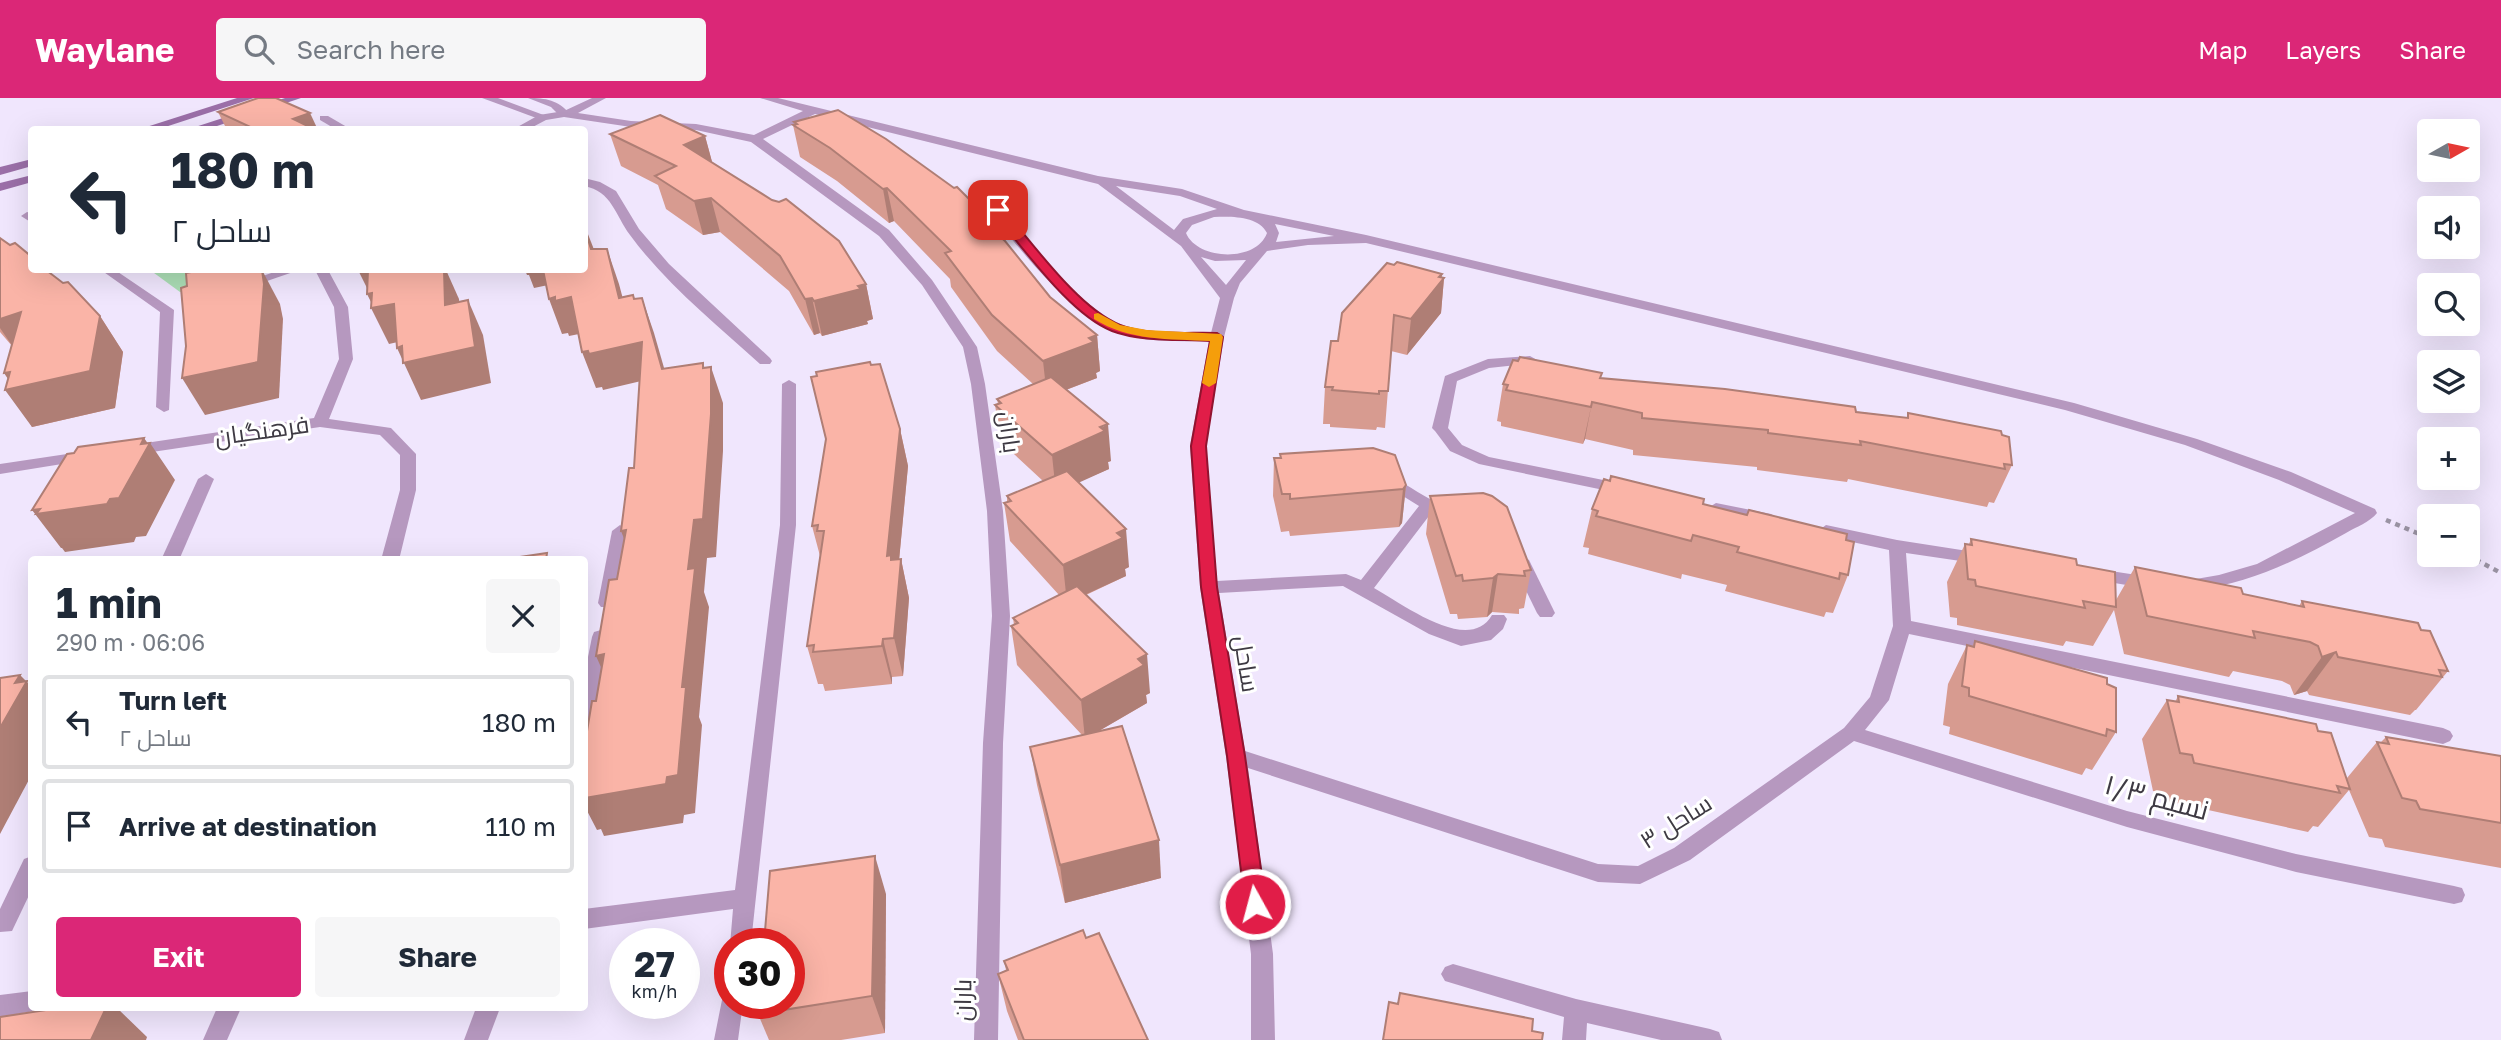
<!DOCTYPE html>
<html lang="en">
<head>
<meta charset="utf-8">
<style>
	body { margin:0; font-family:"Golos Text",Cairo,sans-serif; background:#f6f6f7; color:#1f2937; height:100vh; display:flex; flex-direction:column; font-size:26px; white-space:nowrap }
	* { box-sizing:border-box; margin:0 }
	p { font-size:23px; color:#747a83 }
	.icon { flex:none; width:38px; height:38px; fill:none; stroke:currentColor; stroke-width:2; stroke-linecap:round; stroke-linejoin:round }
	.map { position:relative; flex:1; overflow:hidden }
	.panel { position:absolute; left:28px; top:458px; width:560px; height:455px; display:flex; flex-direction:column; background:#fff; border-radius:7px; box-shadow:0 7px 28px #0002 }
	.panel>* { flex:none }
	.banner { position:absolute; left:28px; top:28px; width:560px; height:147px; border-radius:7px; box-shadow:0 7px 28px #0002; background:#fff; color:#1f2937; overflow:hidden }
	.needle { width:46px; rotate:81deg }
	.fabs { position:absolute; left:2417px; top:21px; display:grid; gap:14px }
	.fabs a { display:grid; place-items:center; width:63px; height:63px; border-radius:7px; background:#fff; box-shadow:0 7px 28px #0002; font-size:35px }
	.speed { position:absolute; left:609px; top:830px; display:flex; gap:14px; font-size:35px; font-weight:700; text-align:center }
	.speed>* { display:grid; place-content:center; width:91px; height:91px; border-radius:50%; background:#fff; box-shadow:0 7px 28px #0002; line-height:1 }
	.speed small { font-size:18px; font-weight:400 }
	.speed .limit { border:10px solid #d22; background:#fff; color:#111 }
	.pin { position:absolute; display:grid; place-items:center; width:60px; height:60px; color:#fff; margin:-30px; border-radius:14px; box-shadow:0 4px 10px #0006 }
	.me { position:absolute; width:77px; margin:-38px; rotate:353deg; stroke-linejoin:round; filter:drop-shadow(0 0 5px #0008) }
	.turn { display:flex; align-items:center; gap:24px; height:147px; padding:0 28px; font-size:32px }
	.turn .icon { width:91px; height:91px; stroke-width:2.5 }
	.turn b { display:block; font-size:49px; line-height:60px }
	.round { display:grid; place-items:center; flex:none; width:74px; height:74px; border-radius:7px; background:#f6f6f7 }
	.summary { display:flex; align-items:center; justify-content:space-between; height:119px; padding:0 28px }
	h1 { font-size:42px; font-weight:700; line-height:52px }
	.button { display:flex; gap:14px; margin-top:auto; padding:14px 28px }
	.button a { flex:1; height:80px; border-radius:7px; background:#db2777; color:#fff; font-size:28px; font-weight:700; line-height:80px; text-align:center }
	.button a+a { background:#f6f6f7; color:#1f2937 }
	ul { padding:0; list-style:none }
	li { display:flex; align-items:center; gap:21px; height:94px; margin:0 14px 10px; padding:0 14px; border:4px solid #e0e1e3; border-radius:7px }
	li div { flex:1 }
	li b { display:block; font-size:26px }
	li em { font-style:normal }
	header { display:flex; align-items:center; gap:42px; box-sizing:border-box; height:98px; padding:0 35px; background:#db2777; color:#fff }
	header strong { font-size:33px }
	nav { display:flex; gap:38px; margin-inline-start:auto; font-size:24px }
	.search { width:490px; height:63px; background:#f6f6f7; display:flex; align-items:center; gap:18px; box-sizing:border-box; padding:0 24px; border-radius:7px; color:#747a83; font-size:26px }
	.map>svg:first-child { display:block }
	.green { fill:#abddb5 }
	.lines { fill:none; stroke-linecap:round; stroke-linejoin:round }
	.path { stroke:#9a93a3; stroke-width:4.5; stroke-dasharray:5 5; stroke-linecap:butt }
	.lane { fill:#b698bf; fill-rule:evenodd }
	.street { fill:#b698bf; fill-rule:evenodd }
	.secondary { fill:#9b6fa8; fill-rule:evenodd }
	.wall { fill:#d79b90 }
	.shaded-wall { fill:#af7e75 }
	.building { fill:#fab4a7; stroke:#af7e75; stroke-width:2 }
	.route { fill:#e11d48; stroke:#92132f; stroke-width:2 }
	.slow { fill:#f59e0b }
	.labels { text-anchor:middle; stroke-width:6; stroke-linejoin:round; paint-order:stroke }
	.street-label { font-size:24px; fill:#3e3a43; stroke:#fff }
	.near-street-label { font-size:28px; fill:#3e3a43; stroke:#fff }
</style>
</head>
<body>
<header>
<strong>Waylane</strong>
<div class="search"><svg class="icon" aria-label="search" viewBox="0 0 24 24"><circle cx="10" cy="10" r="6"/><path d="M15 15l6 6"/></svg>Search here</div>
<nav><a>Map</a><a>Layers</a><a>Share</a></nav>
</header>
<div class="map">
<svg width="2501" height="942" viewBox="0 0 2501 942">
	<rect width="100%" height="100%" fill="#f0e6fd"/>
	<!-- green -->
	<path class="green" d="M150 172H257L199 192 180 194Z"/>
	<g class="lines">
		<!-- path -->
		<g class="path">
			<path d="M2386 422 2429 440"/>
			<path d="M2467 457 2501 475"/>
		</g>
		<!-- lane -->
		<g class="lane">
			<path d="M482 0H498L549 19 539 21Z"/>
			<path d="M528 0C546 0 558 2 570 16L560 18 551 9Z"/>
		</g>
		<!-- street -->
		<g class="street">
			<path d="M592 0H606L578 15 631 23 696 26 754 37 803 13 760 0H778L1098 78 1182 91 1244 112 1366 137 2074 305 2197 341 2291 374 2375 411 2377 415C2370 424 2356 429 2346 435 2298 462 2251 485 2196 492L2187 486 2190 482 2219 477 2257 466 2355 415 2279 382 2185 347 2065 312 1366 145 1308 147 1267 153 1240 185 1234 200 1224 239 1206 348 1217 483 1346 476 1361 482 1419 408 1390 390 1380 388 1378 384 1386 379C1405 383 1418 396 1436 404 1444 407 1454 408 1460 415L1452 420 1432 414 1374 490C1403 506 1469 557 1492 517H1504L1507 521 1503 531 1491 542 1461 548 1429 536 1343 488 1219 495 1245 653 1598 766 1638 768 1674 750 1844 630 1870 599 1893 528 1889 452 1820 437 1818 433 1826 427 1897 442 1987 456 1990 460 1987 464 1981 466 1906 455 1911 523 2443 630 2450 633 2453 638 2450 643 2443 646 1909 536 1889 602 1865 632 2127 713 2296 756 2454 788 2462 790 2465 797 2462 804 2454 806 2296 774 2127 729 1854 643 1690 762 1640 786 1598 784 1248 670 1273 856 1275 942H1251V856L1226 658 1200 489 1190 348 1209 243C1179 243 1148 245 1118 235 1069 218 1006 135 974 93L984 90C1020 132 1078 214 1131 230 1156 237 1185 234 1211 235L1220 200 1181 148 1098 86 815 16 763 41 889 132 932 182 977 249 985 286 1003 413 1010 518 1003 645 998 942H974L983 645 992 518 987 413 971 286 963 249 922 187 879 138 751 44 696 32 631 29 564 19 546 22 527 32H512L539 17 564 13ZM1116 88 1180 98 1217 111 1183 121 1174 132ZM1214 119C1231 118 1259 118 1267 135 1256 165 1197 162 1186 135L1192 127ZM1275 126 1334 138 1276 144 1279 135ZM1201 159 1215 163 1246 162 1226 187Z"/>
			<path d="M320 18H328L352 32H337L320 22Z"/>
			<path d="M584 80 600 84 616 93 639 131 669 166 770 260 772 263 770 266H760C715 225 666 186 630 137 615 117 612 93 584 88Z"/>
			<path d="M27 114 32 115V125L21 118Z"/>
			<path d="M101 172H115L174 212 169 312 164 314 156 309 160 214Z"/>
			<path d="M280 172H299L244 191 237 187Z"/>
			<path d="M315 172H328L348 209 353 261 329 321 391 330 416 356V392L399 462H381L400 392V357L380 337 320 329 132 357 124 352 132 347 314 320 339 261 334 209Z"/>
			<path d="M1530 258 1537 262 1535 265 1489 270 1457 283 1448 330 1462 347 1489 359 1623 386 1629 387 1631 391 1629 395 1623 396 1479 366 1450 353 1435 333 1432 330 1445 278 1488 261Z"/>
			<path d="M789 282 796 286V427L751 845 730 847 733 811 584 831V811L735 792 780 427 782 286Z"/>
			<path d="M87 353 95 358 93 361 0 376V366Z"/>
			<path d="M206 376 214 381 179 462H161L198 381Z"/>
			<path d="M1716 405 1771 416 1779 421 1771 426 1710 414 1708 410Z"/>
			<path d="M620 427 628 433 616 505 613 509H601L598 505 612 433Z"/>
			<path d="M1520 456 1529 462 1555 515 1552 519H1540L1537 515 1511 462Z"/>
			<path d="M2091 470 2150 479 2159 485 2150 491 2085 480 2082 476Z"/>
			<path d="M601 532 608 534 610 539 594 636 591 641 584 643V579L592 539 594 534Z"/>
			<path d="M32 758V791L12 833 0 834V811L24 761Z"/>
			<path d="M1453 866 1576 901 1710 931 1719 934 1722 942H1661L1587 925 1586 942H1562L1564 919 1445 883 1441 876 1445 869Z"/>
			<path d="M32 893V910L40 912 0 919V897Z"/>
			<path d="M730 895V905H743L738 942H714L723 897Z"/>
			<path d="M217 910H241L227 942H203Z"/>
			<path d="M476 910H500L488 942H464Z"/>
		</g>
		<!-- secondary -->
		<g class="secondary">
			<path d="M237 0H254L156 32H137Z"/>
			<path d="M285 0H301L205 32H186Z"/>
			<path d="M32 61V68L0 77V69Z"/>
			<path d="M32 77V84L0 93V85Z"/>
		</g>
	</g>
	<!-- wall -->
	<g class="wall">
		<path d="M218 14 318 32H227Z"/>
		<path d="M794 24 990 130 1050 199 1097 237 1100 273 1096 275 1097 280 1066 292 1111 363 1108 364 1109 371 1078 384 1129 469 1125 471 1126 478 1086 497 1150 595 1146 597 1147 605 1099 633 1161 780 1065 805 1037 687 1030 649 1082 637 1017 567 1011 528 1014 527 1013 520 1059 497 1010 443 1004 405 1007 404V398L1043 383 1001 344 995 307 998 306 997 301 1033 286 997 253 951 189 950 181 894 123 889 125 837 83 800 59 793 27H794Z"/>
		<path d="M610 36 705 38 712 64 866 186 873 221 867 223 868 226 822 238 820 235 814 237 789 193 720 134 703 137 666 111 658 87 621 68Z"/>
		<path d="M0 140 100 218 123 254 115 310 32 329 8 281 12 248 0 234Z"/>
		<path d="M1442 176 1441 179 1444 180 1441 215 1407 257 1391 253 1385 330 1377 329 1376 332 1330 329V326H1323L1325 289 1338 243Z"/>
		<path d="M1601 280 1907 320 1908 315 2012 367 1994 405 1989 404 1987 409 1848 381 1847 384 1757 372V369L1633 357V352L1585 341 1583 346 1501 328V324L1497 323 1503 286Z"/>
		<path d="M900 331 908 368 899 462 901 461 909 500 903 578 892 579V586L825 593 823 586H818L807 548 820 458 812 428Z"/>
		<path d="M1280 356 1406 387 1402 425 1399 429 1290 438 1289 433 1281 434 1273 398 1274 360H1280Z"/>
		<path d="M1430 398 1531 472 1524 510 1519 511V516L1492 514 1487 519 1458 521 1457 516H1450L1426 436Z"/>
		<path d="M1703 406 1846 442 1848 477 1833 515 1826 514 1824 519 1725 493 1727 487 1682 476 1681 481 1588 456 1589 450 1583 449 1592 411Z"/>
		<path d="M1971 441 2077 467 2116 502 2135 469 2243 496 2299 508 2302 503 2421 532 2448 573 2416 612H2415L2410 617 2309 597 2307 593 2294 597 2290 587 2282 583 2233 573 2229 579 2124 556 2114 512 2093 548 2066 543 2063 548 1957 527V520L1950 519 1947 484 1965 446H1969Z"/>
		<path d="M1975 543 2107 586 2116 634 2092 672 2086 670 2082 677 1949 636 1950 629 1943 627 1948 586 1967 547 1972 549Z"/>
		<path d="M2178 598 2318 633 2347 680 2377 644H2381L2386 639 2501 658V770L2385 749 2382 741 2369 739 2349 692 2318 729 2313 728 2308 734 2167 703 2165 696 2153 693 2142 641 2167 602 2175 604Z"/>
		<path d="M886 796 885 935 841 942H769L758 916Z"/>
		<path d="M1086 840 1148 942H1018L1007 913 998 876 1006 872 1004 863Z"/>
	</g>
	<!-- shaded-wall -->
	<g class="shaded-wall">
		<path d="M310 15 318 32H298L293 21Z"/>
		<path d="M705 38 714 71 684 47Z"/>
		<path d="M887 90 894 123 889 125 883 91Z"/>
		<path d="M711 100 720 134 703 137 694 103Z"/>
		<path d="M989 121 994 155 982 123Z"/>
		<path d="M584 126 593 149 604 185 591 151Z"/>
		<path d="M607 151 619 186 632 235 619 200Z"/>
		<path d="M262 172 280 206 283 221 279 300 205 317 182 280Z"/>
		<path d="M358 172H376L369 194Z"/>
		<path d="M441 172H446L459 201 461 242 445 207Z"/>
		<path d="M525 172H547L553 186 534 190 529 177H527Z"/>
		<path d="M1442 176 1441 185 1444 180 1441 215 1407 257 1411 221Z"/>
		<path d="M866 186 873 221 867 223 868 226 822 238 814 203Z"/>
		<path d="M372 195 394 206 411 241 389 246 371 210H374L367 196Z"/>
		<path d="M555 199H571L584 235 569 238 568 235 562 236 549 201Z"/>
		<path d="M642 200 654 235 675 308 662 271Z"/>
		<path d="M812 200 820 235 814 237 805 201Z"/>
		<path d="M468 202 483 237 491 285 421 302 397 250Z"/>
		<path d="M21 214 20 259 0 230V221Z"/>
		<path d="M100 218 123 254 115 310 32 329 5 292 14 290 4 275Z"/>
		<path d="M1097 237 1100 273 1096 275 1097 280 1047 299 1043 263Z"/>
		<path d="M642 244 654 280 603 292 602 289 596 290 582 254Z"/>
		<path d="M703 265 711 291V269L723 305V353L716 459 707 460 704 494 709 509 699 619 702 627 695 715 684 717 683 725 604 738 601 731 597 732 584 707V692L682 589 688 471Z"/>
		<path d="M1592 304 1585 341 1583 346 1591 309Z"/>
		<path d="M1108 326 1111 363 1108 364 1109 371 1056 395 1052 357Z"/>
		<path d="M900 331 908 368 897 484 901 461 909 500 903 578 894 540 887 458Z"/>
		<path d="M144 340 149 347 150 345 175 382 146 438 136 439 134 444 65 454 62 450H61L32 412 110 401Z"/>
		<path d="M1406 387 1402 425 1399 429 1403 391Z"/>
		<path d="M1126 431 1129 469 1125 471 1126 478 1067 505 1063 467 1117 435Z"/>
		<path d="M626 432 636 471 621 433Z"/>
		<path d="M1498 476 1492 514 1487 519 1493 480Z"/>
		<path d="M883 541 892 579V586L882 548Z"/>
		<path d="M2336 554 2307 593 2294 597 2322 559Z"/>
		<path d="M604 556 613 596 596 558Z"/>
		<path d="M1147 556 1150 595 1146 597 1147 605 1085 641 1081 602 1138 561Z"/>
		<path d="M20 577 32 589V676L0 736V630L15 585Z"/>
		<path d="M1159 742 1161 780 1065 805 1060 767Z"/>
		<path d="M875 758 886 796 885 935 872 898Z"/>
		<path d="M106 910H117L147 939 146 942H91Z"/>
	</g>
	<!-- building -->
	<g class="building">
		<path d="M258 0H276L310 15 293 21 316 32H257L218 14Z"/>
		<path d="M838 12 886 41 954 90 957 89 989 121 982 123 1005 143 1050 199 1097 237 1089 240 1094 244 1043 263 992 217 945 155 951 153 887 90 883 91 830 50 793 27 797 26 794 24Z"/>
		<path d="M660 17 705 38 684 47 772 102 779 104 786 101 839 143 866 186 858 188 861 191 814 203 812 200 805 201 780 158 711 100 694 103 655 78 676 68 610 36Z"/>
		<path d="M584 128 591 151H607L619 200 633 197 634 201 642 200 662 271 703 265V270L711 269V316L703 421 694 422 688 471 695 470 682 589H686L678 677 667 679 666 686 585 700 586 692H584V651L592 603H596L604 556 596 558 609 482 617 481 626 432 621 433 629 370H634L642 244 589 256 588 253 582 254 571 199 555 203V199L549 201 543 172H584Z"/>
		<path d="M0 140 10 147 15 145 32 159V172H46L63 185 68 184 100 218 90 273 5 292 10 274 4 275 21 214 0 221Z"/>
		<path d="M1397 164 1442 176 1439 179 1444 180 1411 221 1394 217 1388 293H1379V296L1332 292 1333 289H1325L1331 243H1338L1342 215 1387 165 1394 167Z"/>
		<path d="M201 172H262L264 186 258 264 182 280 186 248 181 190 187 188 186 175Z"/>
		<path d="M368 172H444L445 207 468 202 475 249 403 265 402 248 397 250 394 206 371 210 372 195 367 196Z"/>
		<path d="M1520 259 1602 275 1600 280 1725 291 1855 309 1856 314 1908 320V315L2001 333 2002 337 2009 339 2012 367 2004 366 2005 371 1860 343 1861 347 1768 335V332L1642 320V315L1592 304 1591 309 1506 292 1508 287 1503 286 1513 262 1518 263Z"/>
		<path d="M870 264 871 267 880 266 900 331 887 458 891 457V462L901 461 894 540 883 541 882 548 813 554 814 547 807 548 824 433H817L818 427 812 428 826 341 811 279 817 278 816 274Z"/>
		<path d="M1051 279 1108 326 1100 329 1105 333 1052 357 995 307 1001 305 997 301Z"/>
		<path d="M144 340 141 346 150 345 119 400 110 401 107 406 36 416 40 411 32 412 67 356 74 355 78 349Z"/>
		<path d="M1373 350 1395 357 1406 387 1403 391 1290 401V396H1282L1274 360H1281L1280 356Z"/>
		<path d="M1067 373 1126 431 1117 435 1123 440 1063 467 1004 405 1011 403 1007 398Z"/>
		<path d="M1611 378 1704 401 1703 406 1747 417 1749 412 1847 436 1846 442 1854 444 1848 477 1840 475 1839 481 1737 454 1739 449 1693 437 1691 443 1596 418 1598 413 1592 411 1604 381 1610 383Z"/>
		<path d="M1483 395 1492 398 1507 409 1531 472 1524 473 1525 478 1498 476 1493 480 1463 483 1462 477 1456 478 1430 398Z"/>
		<path d="M1971 441 2076 461 2077 467 2115 474 2116 509 2083 503 2085 510 1976 488 1975 482 1968 481 1965 446 1972 447Z"/>
		<path d="M547 455 546 462H500Z"/>
		<path d="M2135 469 2241 490 2243 496 2304 509 2302 503 2418 525 2421 532 2430 533 2448 573 2439 572 2442 579 2338 559 2336 554 2322 559 2318 548 2310 544 2253 533 2255 540 2147 518Z"/>
		<path d="M1077 488 1147 556 1138 561 1144 567 1081 602 1011 528 1018 525 1013 520Z"/>
		<path d="M1975 543 2107 580V586L2116 590V634L2107 631 2106 638 1969 598V590L1962 588 1967 547 1974 549Z"/>
		<path d="M20 577 15 585 27 583 0 630V580Z"/>
		<path d="M2178 598 2316 626 2318 633 2331 635 2350 691 2337 688 2340 695 2194 665 2192 657 2180 655 2167 602 2179 604Z"/>
		<path d="M1122 628 1159 742 1060 767 1030 649Z"/>
		<path d="M2386 639 2501 658V725L2420 711 2416 703 2402 700 2377 644 2389 646Z"/>
		<path d="M875 758 872 898 758 916 759 905H789V845H764L770 773Z"/>
		<path d="M1083 832 1086 840 1099 835 1148 942H1024L998 876 1008 872 1004 863Z"/>
		<path d="M1400 895 1533 921 1532 933 1543 935 1542 942H1383L1389 904 1398 906Z"/>
		<path d="M59 910H106L91 942H0V919Z"/>
	</g>
	<!-- route -->
	<path class="route" d="M993 110H1002C1032 144 1078 210 1120 227 1148 238 1187 234 1217 235L1223 239 1206 348 1217 489 1245 658 1266 806 1263 812 1255 815 1248 812 1245 806 1227 658 1201 489 1191 348 1210 243C1179 241 1141 244 1112 233 1069 216 1024 150 993 115Z"/>
	<!-- slow -->
	<path class="slow" d="M1098 215 1120 227 1147 232 1221 236 1223 239 1216 285 1209 289 1202 285 1210 243C1169 241 1129 243 1094 221V216Z"/>
	<g class="labels">
		<!-- street labels -->
		<g class="street-label">
			<text transform="translate(262 333) rotate(-8)" y="8">فرهنگیان</text>
			<text transform="translate(1009 334) rotate(82)" y="8">باران</text>
			<text transform="translate(1246 566) rotate(81)" y="8">ساحل</text>
			<text transform="translate(1676 724) rotate(-32)" y="8">ساحل ۳</text>
			<text transform="translate(963 902) rotate(-89)" y="8">باران</text>
		</g>
		<!-- near-street labels -->
		<g class="near-street-label">
			<text transform="translate(2157 699) rotate(15)" y="10">نسیم ۱/۳</text>
		</g>
	</g>
</svg>
<div class="fabs">
<a><svg class="needle" viewBox="-14 -14 28 28"><path d="M0-13l5 13h-10z" fill="#e53935"/><path d="M0 13l5-13h-10z" fill="#747a83"/></svg></a>
<a><svg class="icon" aria-label="sound" viewBox="0 0 24 24"><path d="M4 9h4l5-4v14l-5-4H4zM17 9q2 3 0 6"/></svg></a>
<a><svg class="icon" aria-label="search" viewBox="0 0 24 24"><circle cx="10" cy="10" r="6"/><path d="M15 15l6 6"/></svg></a>
<a><svg class="icon" aria-label="layers" viewBox="0 0 24 24"><path d="M12 4l9 5-9 5-9-5zM3 14l9 5 9-5"/></svg></a>
<a>+</a>
<a>−</a>
</div>
<div class="speed"><div>27<small>km/h</small></div><div class="limit">30</div></div>
<div class="pin" style="left:998px;top:112px;background:#d93025"><svg class="icon" aria-label="arrive" viewBox="0 0 24 24"><path d="M6 21V4h12l-3 4 3 4H6"/></svg></div>
<svg class="me" style="left:1255px;top:806px" viewBox="-20 -20 40 40"><circle r="17" fill="#e11d48" stroke="#fff" stroke-width="3"/><path d="M0-11L8 9 0 5-8 9z" fill="#fff"/></svg>
<div class="banner">
<div class="turn"><svg class="icon" aria-label="left" viewBox="0 0 24 24"><path d="M17 20v-9H6M10 6l-5 5 5 5"/></svg><div><b>180 m</b>ساحل ۲</div></div>
</div>
<section class="panel">
<div class="summary"><div><h1>1 min</h1><p>290 m · 06:06</p></div><a class="round"><svg class="icon" aria-label="close" viewBox="0 0 24 24"><path d="M6 6l12 12M18 6L6 18"/></svg></a></div>
<ul>
<li><svg class="icon" aria-label="left" viewBox="0 0 24 24"><path d="M17 20v-9H6M10 6l-5 5 5 5"/></svg><div><b>Turn left</b><p>ساحل ۲</p></div><em>180 m</em></li>
<li><svg class="icon" aria-label="arrive" viewBox="0 0 24 24"><path d="M6 21V4h12l-3 4 3 4H6"/></svg><div><b>Arrive at destination</b></div><em>110 m</em></li>
</ul>
<div class="button"><a>Exit</a><a>Share</a></div>
</section>
</div>
</body>
</html>
